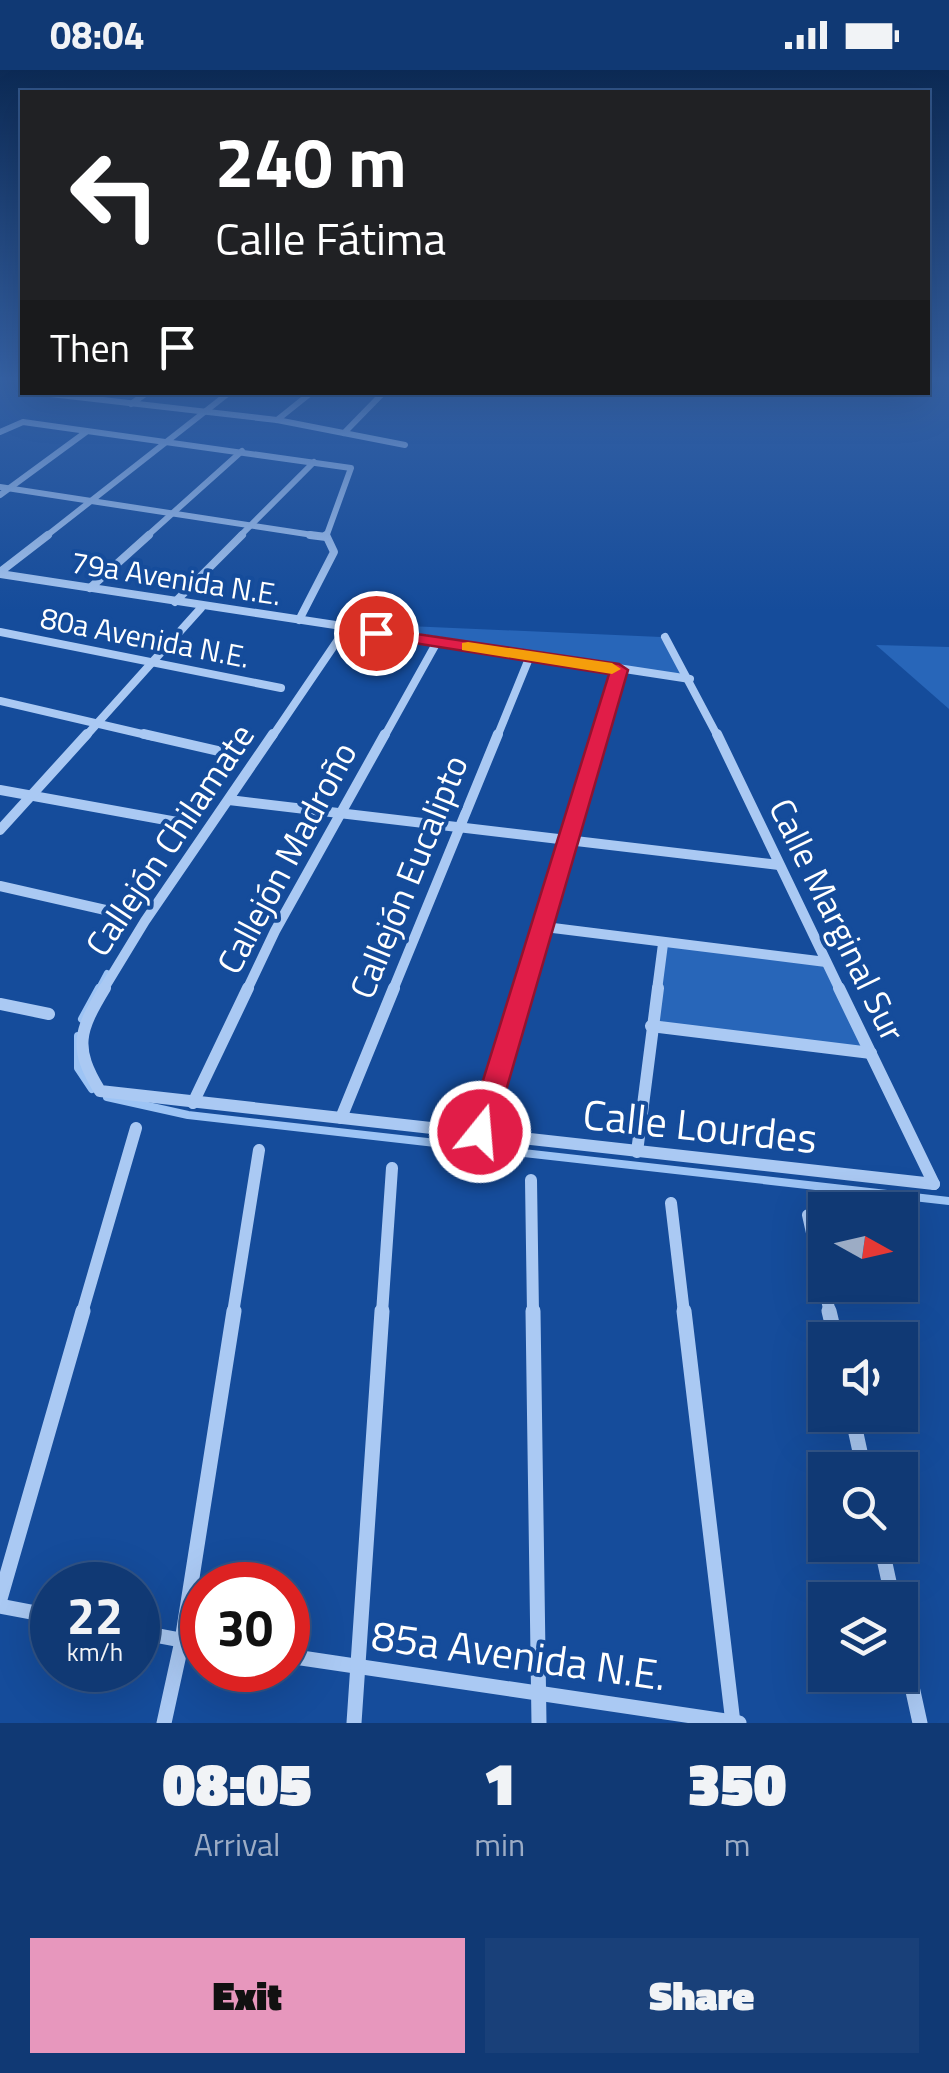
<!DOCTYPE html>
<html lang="en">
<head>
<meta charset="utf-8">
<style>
	body { margin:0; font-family:"Titillium Web",sans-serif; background:#194079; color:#f1f3f6; height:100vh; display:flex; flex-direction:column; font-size:38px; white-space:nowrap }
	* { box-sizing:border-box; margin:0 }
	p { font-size:32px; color:#9cacc5 }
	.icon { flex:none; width:55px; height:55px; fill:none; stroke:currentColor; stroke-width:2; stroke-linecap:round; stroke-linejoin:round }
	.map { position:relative; height:1653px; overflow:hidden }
	.sheet { display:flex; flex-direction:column; background:#103974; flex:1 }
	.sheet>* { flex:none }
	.guide { position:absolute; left:20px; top:20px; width:910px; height:305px; border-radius:0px; box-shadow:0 10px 40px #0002,0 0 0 2px #305386; background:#202124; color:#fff; overflow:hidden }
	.needle { width:65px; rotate:98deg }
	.buttons { position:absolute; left:808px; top:1122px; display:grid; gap:20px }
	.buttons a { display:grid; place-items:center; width:110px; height:110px; border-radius:0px; background:#103974; box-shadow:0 10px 40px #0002,0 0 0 2px #305386; font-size:50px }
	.speed { position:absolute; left:30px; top:1492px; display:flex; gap:20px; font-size:50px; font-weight:700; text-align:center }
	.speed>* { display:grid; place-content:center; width:130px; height:130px; border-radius:50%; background:#103974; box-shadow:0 10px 40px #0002,0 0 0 2px #305386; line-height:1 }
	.speed small { font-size:25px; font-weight:400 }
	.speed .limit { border:15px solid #d22; background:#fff; color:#111 }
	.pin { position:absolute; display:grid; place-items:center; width:85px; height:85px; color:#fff; margin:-42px; border:5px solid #fff; border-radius:50%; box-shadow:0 2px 10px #0007 }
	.me { position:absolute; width:110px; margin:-55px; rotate:17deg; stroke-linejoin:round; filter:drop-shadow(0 0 8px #0008) }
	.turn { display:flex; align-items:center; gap:35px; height:210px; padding:0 30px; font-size:45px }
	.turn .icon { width:130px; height:130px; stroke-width:2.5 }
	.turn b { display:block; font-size:70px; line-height:85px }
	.then { display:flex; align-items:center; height:95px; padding:0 30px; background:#0003; gap:20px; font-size:38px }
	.eta { display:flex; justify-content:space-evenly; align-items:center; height:170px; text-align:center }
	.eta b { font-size:60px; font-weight:800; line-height:70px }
	.action { display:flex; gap:20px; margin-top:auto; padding:20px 30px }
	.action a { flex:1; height:115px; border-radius:0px; background:#e797bd; color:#111; font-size:40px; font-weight:800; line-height:115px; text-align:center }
	.action a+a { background:#194079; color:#f1f3f6 }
	.status { display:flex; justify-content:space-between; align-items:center; height:70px; padding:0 50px; background:#103974; direction:ltr }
	.status svg { height:28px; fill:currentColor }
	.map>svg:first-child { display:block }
	.green { fill:#2866b9 }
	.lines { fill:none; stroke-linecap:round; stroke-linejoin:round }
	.stream-far1 { stroke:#9dc4f5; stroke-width:6 }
	.stream { stroke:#9dc4f5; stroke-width:8 }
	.minor-far4 { stroke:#aac9f3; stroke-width:6 }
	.minor-far3 { stroke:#aac9f3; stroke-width:8 }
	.minor-far2 { stroke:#aac9f3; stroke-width:10 }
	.minor-far1 { stroke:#aac9f3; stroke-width:12 }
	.minor { stroke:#aac9f3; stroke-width:15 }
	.route { fill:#e11d48; stroke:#92132f; stroke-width:2.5 }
	.slow { fill:#f59e0b }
	.labels { text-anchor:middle; stroke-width:8; stroke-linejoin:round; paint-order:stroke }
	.far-street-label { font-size:30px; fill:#fff; stroke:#154c9b }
	.street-label { font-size:35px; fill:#fff; stroke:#154c9b }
	.near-street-label { font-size:42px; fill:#fff; stroke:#154c9b }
</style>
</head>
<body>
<div class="status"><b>08:04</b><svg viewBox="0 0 49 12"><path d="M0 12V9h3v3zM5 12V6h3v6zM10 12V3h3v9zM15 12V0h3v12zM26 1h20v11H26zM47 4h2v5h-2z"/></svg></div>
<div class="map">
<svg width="949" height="1653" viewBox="0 0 949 1653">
	<rect width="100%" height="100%" fill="#154c9b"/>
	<!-- green -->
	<g class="green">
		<path d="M340 553 661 567 684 608Z"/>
		<path d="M876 575 949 577V639Z"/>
		<path d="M663 874 823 892 869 980 651 956Z"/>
	</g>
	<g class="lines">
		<!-- stream-far1 -->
		<path class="stream-far1" d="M98 920 107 903"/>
		<!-- stream -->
		<g class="stream">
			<path d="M82 949 99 918"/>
			<path d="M78 966V998L92 1019"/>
			<path d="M107 1027 188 1045 949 1131"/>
		</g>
		<!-- minor-far4 -->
		<g class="minor-far4">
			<path d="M33 322 277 350 405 375"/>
			<path d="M131 334 148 322"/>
			<path d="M277 350 312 322"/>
			<path d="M0 362 23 352 351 398 326 467"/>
			<path d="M344 363 384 322"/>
			<path d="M0 417 326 467"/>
			<path d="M0 425 86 362"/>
			<path d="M45 467 230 322"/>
			<path d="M146 467 242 381"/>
			<path d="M239 467 314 392"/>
		</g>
		<!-- minor-far3 -->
		<g class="minor-far3">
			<path d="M310 465 326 467"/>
			<path d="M0 502 48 465"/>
			<path d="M0 504 690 609"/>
			<path d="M90 518 149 465"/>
			<path d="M175 532 242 465"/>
			<path d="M299 550 334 482 326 465"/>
			<path d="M0 562 281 618"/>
			<path d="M665 567 718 667"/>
			<path d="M0 631 155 667"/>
			<path d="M85 667 201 538"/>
			<path d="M272 667 346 558"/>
			<path d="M384 667 437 572"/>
			<path d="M497 667 530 586"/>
			<path d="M599 667 619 600"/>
		</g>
		<!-- minor-far2 -->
		<g class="minor-far2">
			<path d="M144 664 227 683"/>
			<path d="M717 664 840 920"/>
			<path d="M0 720 177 752"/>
			<path d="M229 730 779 795"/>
			<path d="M0 760 87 664"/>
			<path d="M0 816 123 844"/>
			<path d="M545 857 826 892"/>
			<path d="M103 920 145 851 273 664"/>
			<path d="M247 920 275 861 385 664"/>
			<path d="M393 920 498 664"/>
			<path d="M523 920 600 664"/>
			<path d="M657 920 663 874"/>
		</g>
		<!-- minor-far1 -->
		<g class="minor-far1">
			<path d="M105 918C79 961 73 977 100 1021L934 1114"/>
			<path d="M839 918 934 1114"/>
			<path d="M0 934 49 944"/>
			<path d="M651 956 871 983"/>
			<path d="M193 1033 248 918"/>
			<path d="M341 1048 394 918"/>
			<path d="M481 1062 524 918"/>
			<path d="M637 1082 658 918"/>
			<path d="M531 1110 533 1243"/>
			<path d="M671 1133 684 1243"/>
			<path d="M808 1145 830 1243"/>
			<path d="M82 1243 136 1058"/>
			<path d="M233 1243 259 1080"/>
			<path d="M382 1243 392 1098"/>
		</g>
		<!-- minor -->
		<g class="minor">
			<path d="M533 1241 539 1653"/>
			<path d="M684 1241 733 1653"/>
			<path d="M829 1241 836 1270"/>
			<path d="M852 1345 864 1400"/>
			<path d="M881 1475 893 1530"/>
			<path d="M0 1529 83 1241"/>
			<path d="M0 1536 52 1546"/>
			<path d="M138 1562 202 1574"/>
			<path d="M900 1562 920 1653"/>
			<path d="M288 1586 739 1653"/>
			<path d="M164 1653 182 1571 234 1241"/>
			<path d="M354 1653 382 1241"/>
		</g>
	</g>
	<!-- sky -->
	<linearGradient id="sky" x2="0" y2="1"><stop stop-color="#0c2a55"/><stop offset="0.57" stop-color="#3561a4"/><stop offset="1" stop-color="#3561a4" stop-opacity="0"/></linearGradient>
	<rect width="949" height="541" fill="url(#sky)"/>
	<!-- route -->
	<path class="route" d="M376 558 619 594 628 600 494 1062 490 1071 480 1074 471 1071 467 1062 609 604 370 566V559Z"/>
	<!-- slow -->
	<path class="slow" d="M468 572 612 593 621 599 612 604 462 580V573Z"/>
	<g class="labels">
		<!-- far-street labels -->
		<g class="far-street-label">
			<text transform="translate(176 509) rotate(9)" y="10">79a Avenida N.E.</text>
			<text transform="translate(145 568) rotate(11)" y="10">80a Avenida N.E.</text>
		</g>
		<!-- street labels -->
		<g class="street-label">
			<text transform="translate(170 770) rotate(-56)" y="12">Callejón Chilamate</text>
			<text transform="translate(287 788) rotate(-62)" y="12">Callejón Madroño</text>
			<text transform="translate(409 807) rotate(-68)" y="12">Callejón Eucalipto</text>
			<text transform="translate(837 850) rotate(64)" y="12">Calle Marginal Sur</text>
		</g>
		<!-- near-street labels -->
		<g class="near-street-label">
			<text transform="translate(700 1056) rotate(6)" y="15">Calle Lourdes</text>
			<text transform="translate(519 1585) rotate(8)" y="15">85a Avenida N.E.</text>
		</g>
	</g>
</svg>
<div class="buttons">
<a><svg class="needle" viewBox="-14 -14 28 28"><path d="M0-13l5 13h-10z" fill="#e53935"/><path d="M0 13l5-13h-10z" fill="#9cacc5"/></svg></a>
<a><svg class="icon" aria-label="sound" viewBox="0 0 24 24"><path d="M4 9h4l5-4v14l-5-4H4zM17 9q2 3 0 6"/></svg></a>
<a><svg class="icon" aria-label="search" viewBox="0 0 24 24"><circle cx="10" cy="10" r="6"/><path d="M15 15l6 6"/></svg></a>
<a><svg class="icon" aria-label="layers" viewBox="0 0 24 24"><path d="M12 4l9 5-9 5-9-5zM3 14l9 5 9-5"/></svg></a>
</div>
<div class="speed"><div>22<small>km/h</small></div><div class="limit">30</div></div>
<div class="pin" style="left:376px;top:563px;background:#d93025"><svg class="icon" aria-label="arrive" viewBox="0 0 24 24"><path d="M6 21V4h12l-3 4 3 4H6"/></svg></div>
<svg class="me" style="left:480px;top:1062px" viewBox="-20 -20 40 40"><circle r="17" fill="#e11d48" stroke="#fff" stroke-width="3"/><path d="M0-11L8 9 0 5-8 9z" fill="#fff"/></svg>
<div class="guide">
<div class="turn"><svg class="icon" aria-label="left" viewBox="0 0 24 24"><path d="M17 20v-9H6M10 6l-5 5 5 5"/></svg><div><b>240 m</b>Calle Fátima</div></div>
<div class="then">Then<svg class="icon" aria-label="arrive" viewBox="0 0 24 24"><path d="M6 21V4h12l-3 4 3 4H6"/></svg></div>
</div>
</div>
<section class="sheet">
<div class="eta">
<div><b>08:05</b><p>Arrival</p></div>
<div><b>1</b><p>min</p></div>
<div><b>350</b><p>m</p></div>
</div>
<div class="action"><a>Exit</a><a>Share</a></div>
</section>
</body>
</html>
